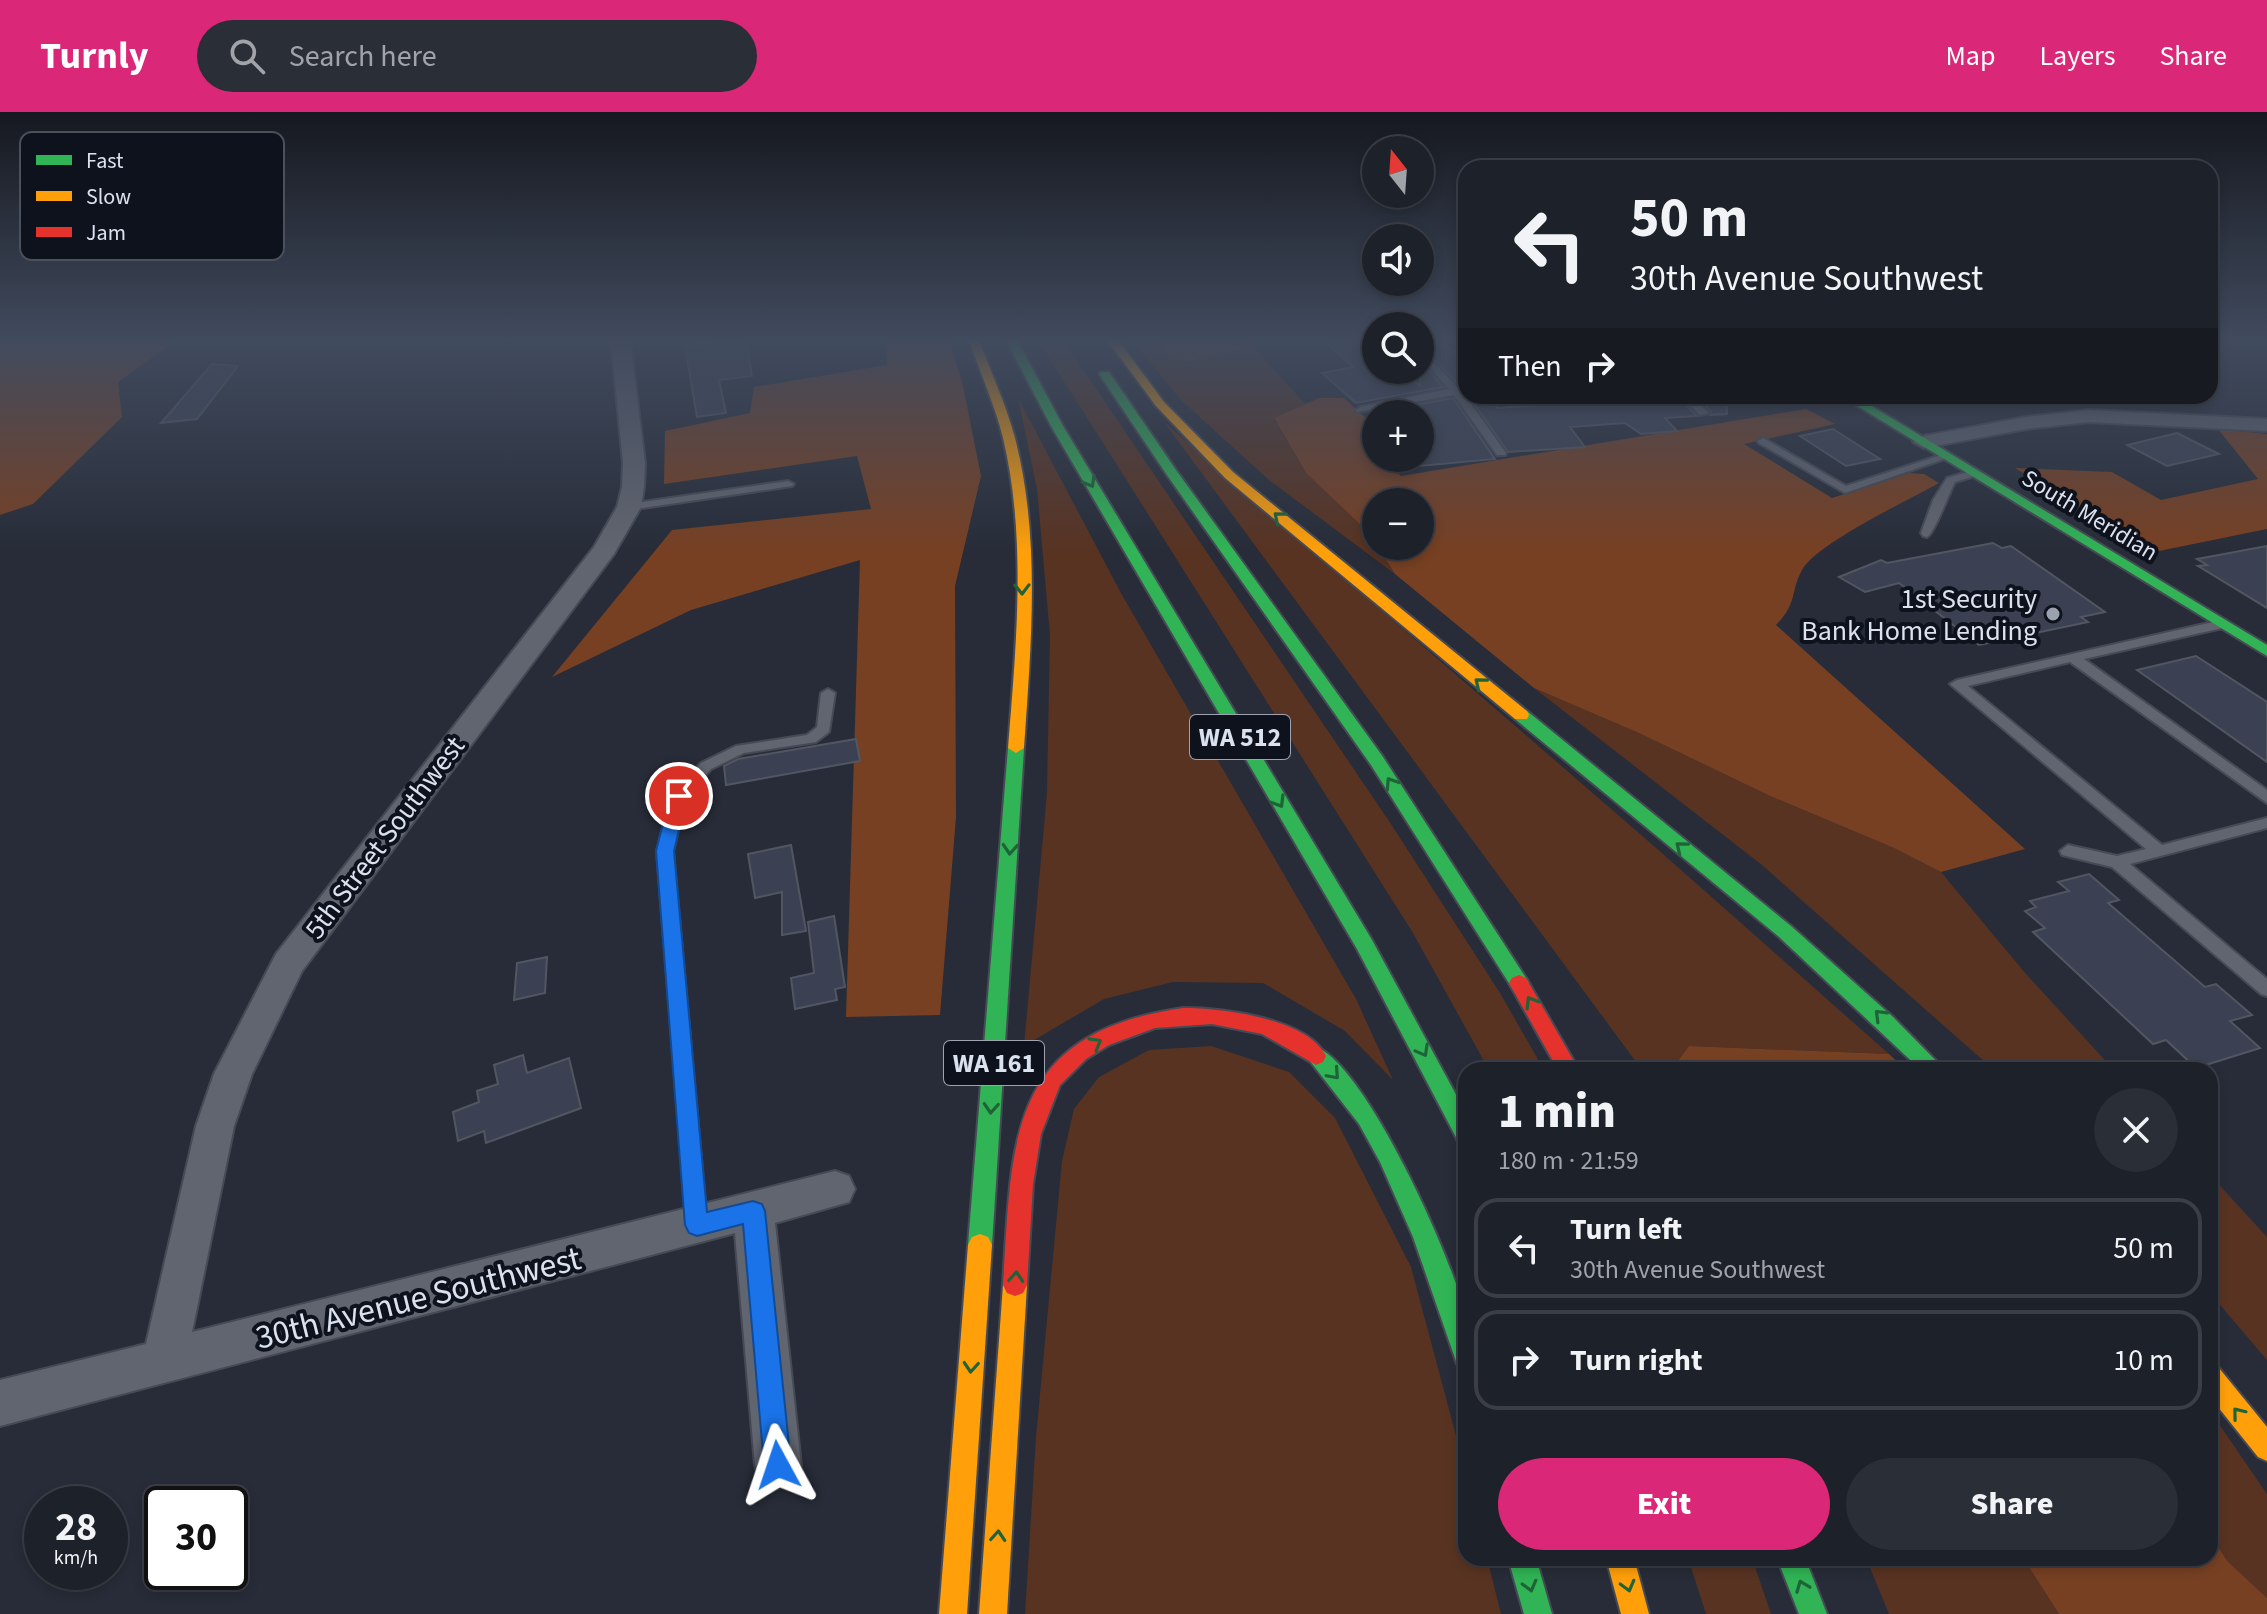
<!DOCTYPE html>
<html lang="en">
<head>
<meta charset="utf-8">
<style>
	body { margin:0; font-family:"Source Sans 3",sans-serif; background:#2a2e36; color:#f1f3f6; height:100vh; display:flex; flex-direction:column; font-size:30px; white-space:nowrap }
	* { box-sizing:border-box; margin:0 }
	p { font-size:26px; color:#a0a3a8 }
	.icon { flex:none; width:44px; height:44px; fill:none; stroke:currentColor; stroke-width:2; stroke-linecap:round; stroke-linejoin:round }
	.map { position:relative; flex:1; overflow:hidden }
	.side { position:absolute; left:1458px; top:950px; width:760px; height:504px; display:flex; flex-direction:column; background:#1d212a; border-radius:24px; box-shadow:0 4px 12px #0003,0 0 0 2px #3b3e47 }
	.side>* { flex:none }
	.banner { position:absolute; left:1458px; top:48px; width:760px; height:244px; border-radius:24px; box-shadow:0 4px 12px #0003,0 0 0 2px #3b3e47; background:#1d212a; color:#f1f3f6; overflow:hidden }
	.needle { width:52px; rotate:343deg }
	.buttons { position:absolute; left:1362px; top:24px; display:grid; gap:16px }
	.buttons a { display:grid; place-items:center; width:72px; height:72px; border-radius:50%; background:#1d212a; box-shadow:0 4px 12px #0003,0 0 0 2px #3b3e47; font-size:40px }
	.speed { position:absolute; left:24px; top:1374px; display:flex; gap:16px; font-size:40px; font-weight:700; text-align:center }
	.speed>* { display:grid; place-content:center; width:104px; height:104px; border-radius:50%; background:#1d212a; box-shadow:0 4px 12px #0003,0 0 0 2px #3b3e47; line-height:1 }
	.speed small { font-size:20px; font-weight:400 }
	.speed .limit { border:4px solid #111; border-radius:12px; background:#fff; color:#111 }
	.pin { position:absolute; display:grid; place-items:center; width:68px; height:68px; color:#fff; margin:-34px; border:4px solid #fff; border-radius:50%; box-shadow:0 2px 8px #0007 }
	.me { position:absolute; width:88px; margin:-44px; rotate:355deg; stroke-linejoin:round; filter:drop-shadow(0 0 6px #0008) }
	.turn { display:flex; align-items:center; gap:28px; height:168px; padding:0 40px; font-size:36px }
	.turn .icon { width:104px; height:104px; stroke-width:2.5 }
	.turn b { display:block; font-size:56px; line-height:68px }
	.then { display:flex; align-items:center; height:76px; padding:0 40px; background:#0003; gap:16px; font-size:30px }
	.round { display:grid; place-items:center; flex:none; width:84px; height:84px; border-radius:42px; background:#2a2e36 }
	.headline { display:flex; align-items:center; justify-content:space-between; height:136px; padding:0 40px }
	h1 { font-size:48px; font-weight:800; line-height:60px }
	.cta { display:flex; gap:16px; margin-top:auto; padding:16px 40px }
	.cta a { flex:1; height:92px; border-radius:48px; background:#db2777; color:#fff; font-size:32px; font-weight:800; line-height:92px; text-align:center }
	.cta a+a { background:#2a2e36; color:#f1f3f6 }
	ul { padding:0; list-style:none }
	li { display:flex; align-items:center; gap:24px; height:100px; margin:0 16px 12px; padding:0 24px; border:4px solid #3b3e47; border-radius:24px }
	li div { flex:1 }
	li b { display:block; font-size:30px }
	li em { font-style:normal }
	header { display:flex; align-items:center; gap:48px; box-sizing:border-box; height:112px; padding:0 40px; background:#db2777; color:#fff }
	header strong { font-size:38px }
	nav { display:flex; gap:44px; margin-inline-start:auto; font-size:28px }
	.search { width:560px; height:72px; background:#2a2e36; display:flex; align-items:center; gap:20px; box-sizing:border-box; padding:0 28px; border-radius:44px; color:#a0a3a8; font-size:30px }
	.map>svg:first-child { display:block }
	.green { fill:#583322 }
	.forest { fill:#774023 }
	.building { fill:#3b4152; stroke:#525661; stroke-width:2 }
	.lines { fill:none; stroke-linecap:round; stroke-linejoin:round }
	.lane-casing { stroke:#464a55; stroke-width:4 }
	.street-casing { stroke:#464a55; stroke-width:4 }
	.fast-casing { stroke:#464a55; stroke-width:4 }
	.slow-casing { stroke:#464a55; stroke-width:4 }
	.jam-casing { stroke:#464a55; stroke-width:4 }
	.lane { fill:#61656f; fill-rule:evenodd }
	.street { fill:#61656f; fill-rule:evenodd }
	.fast { fill:#30b455; fill-rule:evenodd }
	.slow { fill:#ff9f0a; fill-rule:evenodd }
	.jam { fill:#e5322d; fill-rule:evenodd }
	.oneway { stroke:#1f6338 }
	.route { fill:#1a73e8; stroke:#114b97; stroke-width:2 }
	.poi-dot { fill:#9ba2af; stroke:#0e121c; stroke-width:3 }
	.labels { text-anchor:middle; stroke-width:8; stroke-linejoin:round; paint-order:stroke }
	.far-street-label { font-size:24px; fill:#dae1ef; stroke:#0e121c }
	.shield { fill:#0e121c; stroke:#9da3b0; stroke-width:2 }
	.shield-label { font-size:26px; font-weight:bold; fill:#dae1ef }
	.poi-label { font-size:28px; fill:#dae1ef; stroke:#0e121c; text-anchor:end }
	.street-label { font-size:28px; fill:#dae1ef; stroke:#0e121c }
	.near-street-label { font-size:34px; fill:#dae1ef; stroke:#0e121c }
	.key { fill:#0e121c; stroke:#4b505b; stroke-width:2 }
	.key-label { font-size:22px; fill:#dae1ef }
</style>
</head>
<body>
<header>
<strong>Turnly</strong>
<div class="search"><svg class="icon" aria-label="search" viewBox="0 0 24 24"><circle cx="10" cy="10" r="6"/><path d="M15 15l6 6"/></svg>Search here</div>
<nav><a>Map</a><a>Layers</a><a>Share</a></nav>
</header>
<div class="map">
<svg width="2267" height="1502" viewBox="0 0 2267 1502">
	<rect width="100%" height="100%" fill="#272c38"/>
	<!-- green -->
	<g class="green">
		<path d="M1038 228H1063L1391 712 1500 881 1544 958H1489L1413 821Z"/>
		<path d="M1132 228H1156L1169 245 1189 249 1253 234 1305 292 1274 307 1306 361 1366 418 1395 462 1269 368 1180 287Z"/>
		<path d="M1018 286 1122 483 1356 887 1393 968 1345 919 1263 871 1173 870 1104 887 1024 934 1047 681 1050 523 1037 377Z"/>
		<path d="M1164 310 1655 735 1889 942 1689 934 1671 958H1642Z"/>
		<path d="M1534 576 1641 622 1770 684 1894 736 1941 760 2026 862 2114 958H1994L1762 753Z"/>
		<path d="M1211 934 1289 960 1335 1006 1411 1155 1466 1361V1446H1487L1501 1502H1025L1036 1325 1062 1049 1074 997 1099 965 1149 938Z"/>
		<path d="M2210 1063 2267 1125V1248L2210 1181Z"/>
		<path d="M2210 1299 2267 1382V1486L2226 1449 2210 1422Z"/>
		<path d="M1688 1446H1752L1771 1502H1706Z"/>
		<path d="M1866 1446H2023L2059 1502H1889Z"/>
	</g>
	<!-- forest -->
	<g class="forest">
		<path d="M0 228H177L118 270 122 305 33 392 0 403Z"/>
		<path d="M886 228H949L963 274 981 364 955 474 956 705 940 903 846 905 860 448 691 498 552 565 672 418 871 397 857 344 664 372 665 319 750 301 754 275 887 253Z"/>
		<path d="M1156 228H1247L1253 234 1189 249 1169 245Z"/>
		<path d="M1319 286H1344L1371 311 1361 326 1376 341V346H1381L1401 364 1806 297 1835 312 1744 332 1832 386 1909 361 1924 362 1939 371C1909 388 1817 431 1802 458 1790 480 1798 491 1776 513L2025 737 1941 760 1894 736 1770 684 1641 622 1534 576 1395 462 1377 434H1420V390H1376V433L1366 418 1306 361 1274 306Z"/>
		<path d="M2218 317 2267 322V417L2154 440 2015 356 2112 360 2161 388 2258 367Z"/>
		<path d="M1689 934 1889 942 1906 958H1671Z"/>
		<path d="M2210 1422 2227 1449 2267 1486V1502H2059L2023 1446H2210Z"/>
	</g>
	<!-- building -->
	<g class="building">
		<path d="M718 228H746L752 264 719 268 726 301 697 305 685 234Z"/>
		<path d="M1331 228H1369L1376 235V258H1402L1420 274V249L1443 275 1356 291 1322 261 1353 255 1329 233 1335 232Z"/>
		<path d="M1420 228H1440L1452 240 1466 237V273H1459L1420 233Z"/>
		<path d="M212 252 238 254 197 307 161 311Z"/>
		<path d="M1598 284H1677L1697 304 1665 306 1677 319 1641 322 1625 311 1570 315 1585 335 1508 340 1472 289 1491 287 1498 296 1602 289Z"/>
		<path d="M1695 284H1726L1727 302 1710 303 1711 299Z"/>
		<path d="M1453 286 1495 347 1420 354V302L1370 301Z"/>
		<path d="M1833 317 1880 347 1846 354 1800 324Z"/>
		<path d="M2177 321 2219 342 2167 354 2127 333Z"/>
		<path d="M1993 431 2002 436 2011 434 2105 500 2081 505 2088 510 1979 533 1899 471 1865 480 1839 465 1881 448 1887 451Z"/>
		<path d="M2267 434V496L2198 454 2207 453 2197 447Z"/>
		<path d="M2196 544 2267 590V650L2137 558Z"/>
		<path d="M856 627 860 649 726 673 724 654 738 647Z"/>
		<path d="M791 733 806 819 782 823V780L755 786 748 742Z"/>
		<path d="M2089 762 2119 788 2108 791 2205 875 2216 872 2252 903 2230 909 2260 936 2196 956 2166 928 2153 932 2033 820 2045 816 2025 799 2036 795 2030 789 2069 779 2058 770Z"/>
		<path d="M834 804 845 875 835 877 837 888 795 897 791 866 814 861 808 810Z"/>
		<path d="M547 845 545 881 514 888 517 851Z"/>
		<path d="M523 943 527 961 569 946 581 996 486 1031 484 1019 458 1029 453 1000 479 990 477 979 498 972 494 953Z"/>
	</g>
	<g class="lines">
		<defs>
			<g id="lane">
				<path d="M1420 236 1458 276H1466V280L1463 281 1506 341 1505 343H1497L1454 283 1357 300 1356 298 1361 295 1449 277 1420 245Z"/>
				<path d="M1680 284H1691L1709 301 1700 303Z"/>
				<path d="M1763 326 1846 374 1944 342 1953 344 1845 381 1759 331 1758 329Z"/>
				<path d="M1974 358 1980 361 1978 363 1955 370C1948 383 1935 420 1927 425L1923 424 1921 421 1933 388 1947 366Z"/>
				<path d="M788 369 794 372 792 374 629 398 623 395 629 392Z"/>
				<path d="M2222 508 2229 512 2227 515 2084 547 2267 678V691L2070 550 1968 574 2162 733 2267 706V716L2130 752 2267 867V884L2261 882 2112 755 2062 743 2060 739 2068 733 2117 744 2146 737 1950 572 1957 568Z"/>
				<path d="M828 577 835 581 829 620 816 630 744 641 711 657 686 686 673 739 707 1113 704 1120 697 1122 690 1120 687 1113 657 739 671 684 701 651 736 634 807 623 817 615 821 581Z"/>
			</g>
			<g id="street">
				<path d="M611 228H630L645 351 644 375 641 395 614 442 302 859 252 962 234 1014 192 1220 835 1059 849 1064 855 1077 849 1090 775 1111 801 1353 795 1370 778 1376 761 1370 755 1353 735 1121 0 1314V1268L146 1232 196 1014 214 962 276 842 594 435 617 395 622 375 623 351Z"/>
				<path d="M2089 298 2267 307V319L2089 310 2026 317 1924 336 1913 330 1924 324 2026 305Z"/>
			</g>
			<g id="fast">
				<path d="M1006 228H1017L1063 314 1372 828 1466 1001V1031L1458 1029 1357 837 1051 314Z"/>
				<path d="M1101 260H1109L1176 358 1383 645 1526 866 1529 871 1526 876 1519 879 1512 876 1371 653 1167 363 1099 262Z"/>
				<path d="M1841 284H1855L2267 533V544Z"/>
				<path d="M1521 598 1527 599 1791 814 1893 905 1945 958H1921L1778 824 1515 607 1513 603Z"/>
				<path d="M1016 631 1024 636 992 1133 988 1141 980 1144 972 1141 968 1133 1008 636Z"/>
				<path d="M1316 935C1366 953 1456 1153 1466 1206 1469 1221 1466 1240 1466 1255L1457 1252 1413 1125 1380 1050 1359 1012 1306 944 1309 938Z"/>
				<path d="M1508 1446H1536L1552 1502H1524Z"/>
				<path d="M1777 1446H1805L1827 1502H1799Z"/>
			</g>
			<g id="slow">
				<path d="M969 228H979C991 261 1006 292 1015 326 1041 426 1031 534 1024 636L1016 641 1008 636C1016 534 1027 427 1003 326 995 293 980 261 969 228Z"/>
				<path d="M1107 228H1118L1164 290 1233 360 1527 599 1529 603 1527 607H1515L1225 366 1156 294Z"/>
				<path d="M980 1122 988 1125 992 1133 967 1502H939L968 1133 972 1125Z"/>
				<path d="M1015 1162 1023 1165 1027 1173 1007 1502H979L1003 1173 1007 1165Z"/>
				<path d="M2210 1252 2219 1256 2267 1315V1349L2258 1345 2210 1285Z"/>
				<path d="M1606 1446H1634L1649 1502H1621Z"/>
			</g>
			<g id="jam">
				<path d="M1519 863 1526 866 1579 958H1558L1509 871 1512 866Z"/>
				<path d="M1183 896C1221 896 1307 906 1326 944L1323 950 1316 953 1262 922 1212 912 1155 916 1109 933 1086 947 1060 973 1041 1022 1033 1072 1027 1173 1023 1181 1015 1184 1007 1181 1003 1173C1012 1025 1008 921 1183 896Z"/>
			</g>
		</defs>
		<!-- lane casing -->
		<use href="#lane" class="lane-casing"/>
		<!-- street casing -->
		<use href="#street" class="street-casing"/>
		<!-- fast casing -->
		<use href="#fast" class="fast-casing"/>
		<!-- slow casing -->
		<use href="#slow" class="slow-casing"/>
		<!-- jam casing -->
		<use href="#jam" class="jam-casing"/>
		<!-- lane -->
		<use href="#lane" class="lane"/>
		<!-- street -->
		<use href="#street" class="street"/>
		<!-- fast -->
		<use href="#fast" class="fast"/>
		<!-- slow -->
		<use href="#slow" class="slow"/>
		<!-- jam -->
		<use href="#jam" class="jam"/>
	</g>
	<!-- one-way arrows -->
	<defs><path id="oneway-chevron" d="M-2-3.5L2.5 0L-2 3.5" fill="none" stroke-width="1.6" stroke-linecap="round" stroke-linejoin="round" transform="scale(2)"/></defs>
	<g class="oneway">
		<use href="#oneway-chevron" transform="translate(1090 370) rotate(60)"/>
		<use href="#oneway-chevron" transform="translate(1279 405) rotate(-140)"/>
		<use href="#oneway-chevron" transform="translate(1022 477) rotate(89)"/>
		<use href="#oneway-chevron" transform="translate(1480 571) rotate(-141)"/>
		<use href="#oneway-chevron" transform="translate(1391 671) rotate(-123)"/>
		<use href="#oneway-chevron" transform="translate(1279 690) rotate(59)"/>
		<use href="#oneway-chevron" transform="translate(1681 735) rotate(-141)"/>
		<use href="#oneway-chevron" transform="translate(1010 737) rotate(94)"/>
		<use href="#oneway-chevron" transform="translate(1531 890) rotate(-121)"/>
		<use href="#oneway-chevron" transform="translate(1880 903) rotate(-135)"/>
		<use href="#oneway-chevron" transform="translate(1096 931) rotate(-30)"/>
		<use href="#oneway-chevron" transform="translate(1423 939) rotate(61)"/>
		<use href="#oneway-chevron" transform="translate(1334 962) rotate(48)"/>
		<use href="#oneway-chevron" transform="translate(991 996) rotate(94)"/>
		<use href="#oneway-chevron" transform="translate(1016 1165) rotate(-86)"/>
		<use href="#oneway-chevron" transform="translate(971 1255) rotate(94)"/>
		<use href="#oneway-chevron" transform="translate(2238 1301) rotate(-129)"/>
		<use href="#oneway-chevron" transform="translate(998 1424) rotate(-86)"/>
		<use href="#oneway-chevron" transform="translate(1530 1474) rotate(75)"/>
		<use href="#oneway-chevron" transform="translate(1628 1474) rotate(75)"/>
		<use href="#oneway-chevron" transform="translate(1802 1474) rotate(-111)"/>
	</g>
	<!-- sky -->
	<linearGradient id="sky" x2="0" y2="1"><stop stop-color="#15181f"/><stop offset="0.52" stop-color="#414b5e"/><stop offset="1" stop-color="#414b5e" stop-opacity="0"/></linearGradient>
	<rect width="2267" height="439" fill="url(#sky)"/>
	<!-- route -->
	<path class="route" d="M679 678 687 684 674 739 707 1100 753 1089 762 1092 765 1099 791 1353 787 1362 778 1366 768 1362 764 1353 743 1112 697 1124 689 1121 685 1113 656 739 670 684Z"/>
	<!-- markers -->
	<circle class="poi-dot" cx="2053" cy="502" r="8"/>
	<g class="labels">
		<!-- far-street labels -->
		<g class="far-street-label">
			<text transform="translate(2090 403) rotate(31)" y="8">South Meridian</text>
		</g>
		<!-- shield labels -->
		<g class="shield">
			<rect x="1190" y="603" width="100" height="44" rx="6"/>
			<rect x="944" y="929" width="100" height="44" rx="6"/>
		</g>
		<g class="shield-label">
			<text x="1240" y="634">WA 512</text>
			<text x="994" y="960">WA 161</text>
		</g>
		<!-- poi labels -->
		<g class="poi-label">
			<text x="2037" y="496">1st Security<tspan x="2037" dy="32">Bank Home Lending</tspan></text>
		</g>
		<!-- street labels -->
		<g class="street-label">
			<text transform="translate(384 725) rotate(-53)" y="10">5th Street Southwest</text>
		</g>
		<!-- near-street labels -->
		<g class="near-street-label">
			<text transform="translate(418 1185) rotate(-14)" y="12">30th Avenue Southwest</text>
		</g>
	</g>
	<!-- legend -->
	<rect x="20" y="20" width="264" height="128" rx="12" class="key"/>
	<rect x="36" y="43" width="36" height="10" fill="#30b455"/>
	<rect x="36" y="79" width="36" height="10" fill="#ff9f0a"/>
	<rect x="36" y="115" width="36" height="10" fill="#e5322d"/>
	<g class="key-label">
		<text x="86" y="56">Fast</text>
		<text x="86" y="92">Slow</text>
		<text x="86" y="128">Jam</text>
	</g>
</svg>
<div class="buttons">
<a><svg class="needle" viewBox="-14 -14 28 28"><path d="M0-13l5 13h-10z" fill="#e53935"/><path d="M0 13l5-13h-10z" fill="#a0a3a8"/></svg></a>
<a><svg class="icon" aria-label="sound" viewBox="0 0 24 24"><path d="M4 9h4l5-4v14l-5-4H4zM17 9q2 3 0 6"/></svg></a>
<a><svg class="icon" aria-label="search" viewBox="0 0 24 24"><circle cx="10" cy="10" r="6"/><path d="M15 15l6 6"/></svg></a>
<a>+</a>
<a>−</a>
</div>
<div class="speed"><div>28<small>km/h</small></div><div class="limit">30</div></div>
<div class="pin" style="left:679px;top:684px;background:#d93025"><svg class="icon" aria-label="arrive" viewBox="0 0 24 24"><path d="M6 21V4h12l-3 4 3 4H6"/></svg></div>
<svg class="me" style="left:778px;top:1353px" viewBox="-20 -20 40 40"><path d="M0-17L14 15 0 8-14 15z" fill="#1a73e8" stroke="#fff" stroke-width="4"/></svg>
<div class="banner">
<div class="turn"><svg class="icon" aria-label="left" viewBox="0 0 24 24"><path d="M17 20v-9H6M10 6l-5 5 5 5"/></svg><div><b>50 m</b>30th Avenue Southwest</div></div>
<div class="then">Then<svg class="icon" aria-label="right" viewBox="0 0 24 24"><path d="M7 20v-9h11M14 6l5 5-5 5"/></svg></div>
</div>
<section class="side">
<div class="headline"><div><h1>1 min</h1><p>180 m · 21:59</p></div><a class="round"><svg class="icon" aria-label="close" viewBox="0 0 24 24"><path d="M6 6l12 12M18 6L6 18"/></svg></a></div>
<ul>
<li><svg class="icon" aria-label="left" viewBox="0 0 24 24"><path d="M17 20v-9H6M10 6l-5 5 5 5"/></svg><div><b>Turn left</b><p>30th Avenue Southwest</p></div><em>50 m</em></li>
<li><svg class="icon" aria-label="right" viewBox="0 0 24 24"><path d="M7 20v-9h11M14 6l5 5-5 5"/></svg><div><b>Turn right</b></div><em>10 m</em></li>
</ul>
<div class="cta"><a>Exit</a><a>Share</a></div>
</section>
</div>
</body>
</html>
